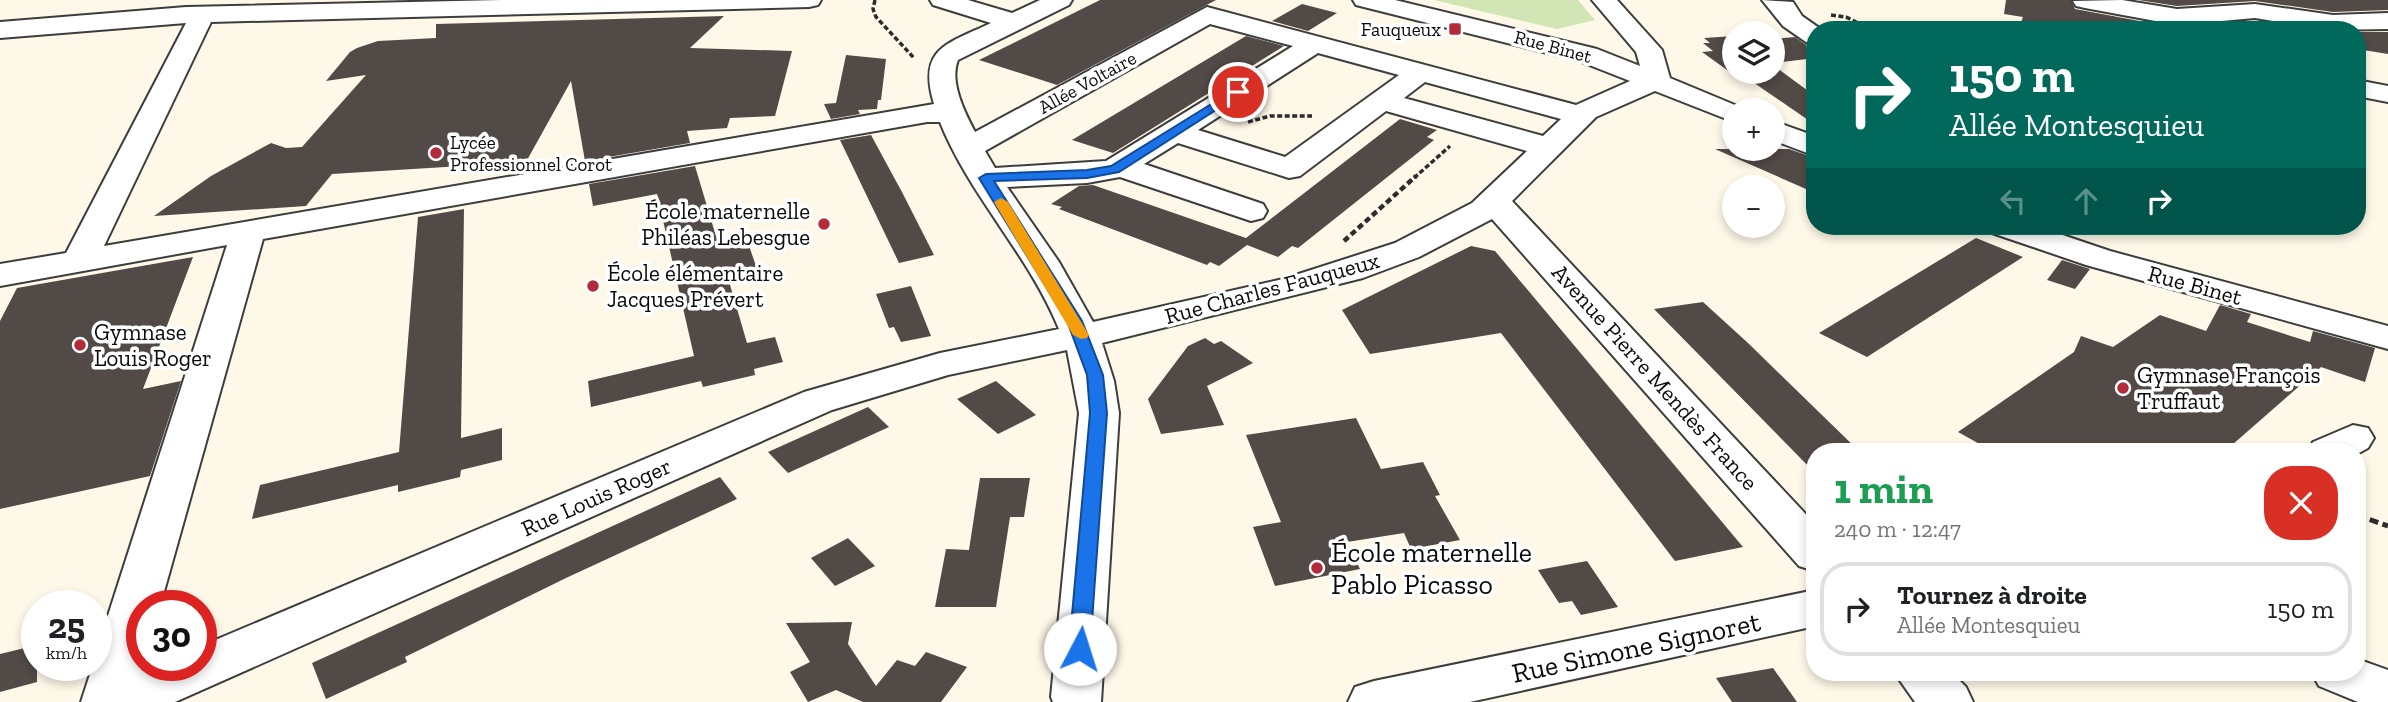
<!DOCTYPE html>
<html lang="fr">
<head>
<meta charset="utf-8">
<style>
	body { margin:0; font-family:"Zilla Slab",serif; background:#f2f2f2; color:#202124; height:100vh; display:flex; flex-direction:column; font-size:26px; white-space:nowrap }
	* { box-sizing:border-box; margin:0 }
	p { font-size:23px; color:#757577 }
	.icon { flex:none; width:38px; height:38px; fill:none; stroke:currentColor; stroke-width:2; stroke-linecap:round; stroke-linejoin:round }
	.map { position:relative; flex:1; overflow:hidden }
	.drawer { position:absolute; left:1806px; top:443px; width:560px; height:238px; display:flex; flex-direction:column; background:#fff; border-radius:28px; box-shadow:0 4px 10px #0003 }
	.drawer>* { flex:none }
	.hud { position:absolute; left:1806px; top:21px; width:560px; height:214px; border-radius:28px; box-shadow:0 4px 10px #0003; background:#00695c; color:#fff; overflow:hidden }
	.controls { position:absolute; left:1722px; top:21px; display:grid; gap:14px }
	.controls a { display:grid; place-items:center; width:63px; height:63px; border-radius:50%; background:#fff; box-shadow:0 4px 10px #0003; font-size:35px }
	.speed { position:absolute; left:21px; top:590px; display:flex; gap:14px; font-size:35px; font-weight:700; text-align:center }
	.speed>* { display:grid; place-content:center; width:91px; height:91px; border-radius:50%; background:#fff; box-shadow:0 4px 10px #0003; line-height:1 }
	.speed small { font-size:18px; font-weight:400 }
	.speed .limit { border:10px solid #d22; background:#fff; color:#111 }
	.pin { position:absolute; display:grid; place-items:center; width:60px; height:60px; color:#fff; margin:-30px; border:4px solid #fff; border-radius:50%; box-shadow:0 2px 7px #0007 }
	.me { position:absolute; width:77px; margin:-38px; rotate:5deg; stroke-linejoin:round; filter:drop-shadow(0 0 5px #0008) }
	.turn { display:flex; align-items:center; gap:24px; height:147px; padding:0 28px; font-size:32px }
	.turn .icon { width:91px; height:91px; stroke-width:2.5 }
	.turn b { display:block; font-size:49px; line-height:60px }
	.lanes { display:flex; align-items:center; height:66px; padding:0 28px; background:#0003; justify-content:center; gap:35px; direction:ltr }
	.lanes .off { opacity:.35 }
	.round { display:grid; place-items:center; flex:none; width:74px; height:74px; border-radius:28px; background:#f2f2f2 }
	.overview { display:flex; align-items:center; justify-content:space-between; height:119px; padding:0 28px }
	h1 { font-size:42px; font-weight:800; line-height:52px; color:#1e9e55 }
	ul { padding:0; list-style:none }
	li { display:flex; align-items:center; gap:21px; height:94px; margin:0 14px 10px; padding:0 14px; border:4px solid #e0e0e0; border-radius:28px }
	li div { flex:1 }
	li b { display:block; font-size:26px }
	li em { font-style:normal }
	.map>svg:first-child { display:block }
	.green { fill:#d1e5b5 }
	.building { fill:#524a47 }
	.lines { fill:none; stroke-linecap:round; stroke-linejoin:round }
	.minor-casing { stroke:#3d3d3d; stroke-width:4 }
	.path-far2 { stroke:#2c2c2c; stroke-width:3.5; stroke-dasharray:5 2.5; stroke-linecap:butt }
	.path-far1 { stroke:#2c2c2c; stroke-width:4.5; stroke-dasharray:6 3.5; stroke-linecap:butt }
	.path { stroke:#2c2c2c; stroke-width:5; stroke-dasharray:9 4.5; stroke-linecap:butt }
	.minor { fill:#fff; fill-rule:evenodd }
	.route { fill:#1a73e8; stroke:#114b97; stroke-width:2 }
	.slow { fill:#f59e0b }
	.poi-dot { fill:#b12b3a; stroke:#fff; stroke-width:2.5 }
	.labels { text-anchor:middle; stroke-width:7; stroke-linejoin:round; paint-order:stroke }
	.far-poi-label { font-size:19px; fill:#0a0a0a; stroke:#fff; text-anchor:end }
	.far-street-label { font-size:19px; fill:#0a0a0a; stroke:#fff }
	.poi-label { font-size:23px; fill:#0a0a0a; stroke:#fff; text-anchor:start }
	.street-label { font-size:23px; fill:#0a0a0a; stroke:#fff }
	.near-poi-label { font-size:28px; fill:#0a0a0a; stroke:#fff; text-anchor:start }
	.near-street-label { font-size:28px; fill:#0a0a0a; stroke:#fff }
</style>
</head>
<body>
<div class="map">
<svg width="2388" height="702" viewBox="0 0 2388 702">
	<rect width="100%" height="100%" fill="#fef8e8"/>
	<!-- green -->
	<path class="green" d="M1434 0H1578L1595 20 1557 29Z"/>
	<!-- building -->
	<g class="building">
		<path d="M1100 0H1216L1057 85 979 60Z"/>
		<path d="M2006 0H2071L2075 9 2177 28 2255 21 2310 30H2092L2061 24 2060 30H2048L2020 25 2023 17 2004 14Z"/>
		<path d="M2138 0H2388V10L2333 12 2255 1 2177 6Z"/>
		<path d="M1302 4 1337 13 1308 31 1272 21Z"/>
		<path d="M724 16 690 48 792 51 775 116 730 118 727 128 687 131 690 143 585 161 571 81 526 162 332 174 306 206 154 216 211 176 271 143 286 148 302 147 366 75 326 81 350 52 357 48 378 41 436 38V24Z"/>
		<path d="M2357 32H2388V54L2357 49Z"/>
		<path d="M1246 36 1284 46 1113 153 1072 140Z"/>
		<path d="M1734 36V72H1773V65L1815 96 1814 124 1747 78 1734 75 1702 52 1713 51 1703 43H1710L1704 38Z"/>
		<path d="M1795 37 1806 45 1807 59 1773 63V39Z"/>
		<path d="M846 55 886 59 881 100H878L877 109 858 110 860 114 831 119 824 104 836 103Z"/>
		<path d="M1400 119 1437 130 1427 137 1434 140 1298 248 1292 246 1278 257 1247 245 1219 266 1210 262 1207 265 1059 209 1062 207 1051 204 1079 186 1093 185 1246 238Z"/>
		<path d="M871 135 903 194 934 255 899 263 840 140Z"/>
		<path d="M1715 149H1789L1815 158V193Z"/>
		<path d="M695 166 718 243 746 237 758 272 728 278 747 343 775 337 783 362 754 369 755 375 703 387 701 381 591 407 588 381 694 356 657 194 593 206 589 184Z"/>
		<path d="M464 209 461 438 502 428V460L461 470 460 477 398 492V485L252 519 260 485 399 452 418 217Z"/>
		<path d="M1976 238 2023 257 1867 357 1819 333Z"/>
		<path d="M1471 246 1495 251 1743 547 1675 561 1501 333 1370 354 1342 310Z"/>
		<path d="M193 257 143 389 181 381 150 476 0 509V321L17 288Z"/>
		<path d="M2062 260 2090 269 2075 289 2047 280Z"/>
		<path d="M911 286 931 336 901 342 894 327 889 328 876 294Z"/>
		<path d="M1703 302 1748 343 1860 452H1815V473L1654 309Z"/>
		<path d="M2220 305 2251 314 2247 322 2310 342 2313 331 2375 348 2365 382 2321 367 2224 452H1994L1958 432 2074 352 2081 336 2113 347 2160 315 2206 331Z"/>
		<path d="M1205 338 1214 344 1221 341 1253 363 1207 386 1224 425 1161 434 1148 399 1188 346Z"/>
		<path d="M996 381 1036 415 998 434 957 399Z"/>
		<path d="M868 407 889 427 788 473 768 452Z"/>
		<path d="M1356 418 1381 469 1423 462 1440 495 1435 496 1460 540 1411 549 1404 533 1347 542 1360 569 1275 586 1253 527 1281 522 1246 435Z"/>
		<path d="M720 477 737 499 566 578 405 657 407 662 326 699 312 663Z"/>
		<path d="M980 478H1030L1024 517H1010L996 607H935L946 549 969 550Z"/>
		<path d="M848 538 875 566 835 586 811 558Z"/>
		<path d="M1587 561 1618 607 1581 615 1572 601 1559 603 1538 570Z"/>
		<path d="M852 622 848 644 876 686 897 660 915 666 926 652 967 667 941 702H863L836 690 808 702 790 672 810 662 786 623Z"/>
		<path d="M37 645V682L0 692V654Z"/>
		<path d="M1773 668 1797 702H1732L1716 678Z"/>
	</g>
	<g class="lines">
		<defs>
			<g id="minor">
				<path d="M501 0H821L818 5 809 7 211 22 104 246 934 104C917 48 947 44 991 23L933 5 930 0H968L1012 13 1040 0H1072L1069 5 958 60C949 82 965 113 975 132L1207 7 1576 105 1630 81 1579 61 1356 5 1353 0H1395L1597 49 1640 66 1636 52 1592 0H1617L1662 50 1670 78 1747 110H1734V122L1655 91 1596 117 1512 201 1815 524V571L1799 566 1492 219 1419 257 1363 278 1102 343 1114 381 1119 413 1101 702H1053L1051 697 1079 413 1067 350 948 375 832 410 175 702H81L93 665H96V653L227 245 0 286V264L66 253 186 23 0 38V22L186 7ZM1210 24 1293 46 1106 161 995 168 985 151ZM1318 53 1399 75 1285 157 1198 130ZM1425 82 1561 119 1543 136 1404 98ZM1386 111 1527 151 1472 203 1395 243 1283 279 1093 322 1059 262 1007 187 1087 183 1120 177 1251 221 1263 218 1267 211 1263 204 1144 164 1178 143 1289 178 1300 176ZM927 122H940C969 195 1029 255 1059 329L940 353 804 392 201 646V665H157L142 671V606H160L263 239Z"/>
				<path d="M1762 0 1793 2 1802 16 1822 30H1815V45L1806 42 1783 26Z"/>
				<path d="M2122 0 2177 9 2255 4 2333 15 2388 13V29L2328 30 2255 18 2177 25 2085 8 2076 6 2073 1Z"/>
				<path d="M2357 80 2388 86V102L2357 96Z"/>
				<path d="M1773 121 1815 136V156L1773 140Z"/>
				<path d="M1987 226H2036L2110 251 2388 326V349L2086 265 1992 233Z"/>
				<path d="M2353 425 2368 428 2374 438 2368 448 2357 454 2307 452 2313 442Z"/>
				<path d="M1815 590V626L1470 702H1348L1355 687 1374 681Z"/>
				<path d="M2357 659 2388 670V702H2358L2319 686 2311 672H2357Z"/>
				<path d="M1894 672H1951L1966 687 1973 702H1915Z"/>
			</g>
		</defs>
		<!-- minor casing -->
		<use href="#minor" class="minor-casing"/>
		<!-- path-far2 -->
		<g class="path-far2">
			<path d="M875 0 873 9 876 17 915 59"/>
			<path d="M1831 15 1846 17 1872 30"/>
			<path d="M1910 30 1959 26 1975 30"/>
			<path d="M1248 122 1270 116H1312"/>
			<path d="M1414 178 1450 146"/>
		</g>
		<!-- path-far1 -->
		<path class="path-far1" d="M1344 241 1416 176"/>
		<!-- path -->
		<path class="path" d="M2357 515 2388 526"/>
		<!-- minor -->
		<use href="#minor" class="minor"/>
	</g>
	<!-- route -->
	<path class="route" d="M1234 90 1244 92 1119 172 1087 178 994 181 1082 321 1103 375 1107 413 1090 649 1087 654H1072L1069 649 1090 413 1087 375 1067 321 979 178 986 174 1087 170 1111 166Z"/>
	<!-- slow -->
	<path class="slow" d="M1001 198 1008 202 1089 335 1087 338 1081 339 1073 335 994 202Z"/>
	<!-- markers -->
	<g class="poi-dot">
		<rect x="1448" y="22" width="14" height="14" rx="3.5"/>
		<circle cx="436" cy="153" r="7"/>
		<circle cx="824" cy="224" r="7"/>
		<circle cx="593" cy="286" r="7"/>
		<circle cx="80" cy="345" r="7"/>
		<circle cx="2123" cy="388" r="7"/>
		<circle cx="1317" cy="568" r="7"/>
	</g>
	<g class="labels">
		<!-- far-poi labels -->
		<g class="far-poi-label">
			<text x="1441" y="36">Fauqueux</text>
			<text x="450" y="149" text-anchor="start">Lycée<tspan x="450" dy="22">Professionnel Corot</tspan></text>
		</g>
		<!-- far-street labels -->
		<g class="far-street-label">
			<text transform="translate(1553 46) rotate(15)" y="7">Rue Binet</text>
			<text transform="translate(1087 82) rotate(-29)" y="7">Allée Voltaire</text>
		</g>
		<!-- poi labels -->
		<g class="poi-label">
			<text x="810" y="219" text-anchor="end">École maternelle<tspan x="810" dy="26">Philéas Lebesgue</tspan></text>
			<text x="607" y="281">École élémentaire<tspan x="607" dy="26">Jacques Prévert</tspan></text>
			<text x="94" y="340">Gymnase<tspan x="94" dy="26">Louis Roger</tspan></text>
			<text x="2137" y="383">Gymnase François<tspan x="2137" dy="26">Truffaut</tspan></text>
		</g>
		<!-- street labels -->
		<g class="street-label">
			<text transform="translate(2195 285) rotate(15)" y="8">Rue Binet</text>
			<text transform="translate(1272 288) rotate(-15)" y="8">Rue Charles Fauqueux</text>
			<text transform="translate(1655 377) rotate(48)" y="8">Avenue Pierre Mendès France</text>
			<text transform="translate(596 497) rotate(-24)" y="8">Rue Louis Roger</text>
		</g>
		<!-- near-poi labels -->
		<g class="near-poi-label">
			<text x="1331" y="562">École maternelle<tspan x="1331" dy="32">Pablo Picasso</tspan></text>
		</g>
		<!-- near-street labels -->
		<g class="near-street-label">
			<text transform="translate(1636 647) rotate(-12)" y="10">Rue Simone Signoret</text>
		</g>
	</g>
</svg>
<div class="controls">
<a><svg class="icon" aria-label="layers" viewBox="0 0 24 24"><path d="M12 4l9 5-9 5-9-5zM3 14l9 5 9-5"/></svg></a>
<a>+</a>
<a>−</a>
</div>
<div class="speed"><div>25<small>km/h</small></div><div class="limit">30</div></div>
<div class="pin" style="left:1238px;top:92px;background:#d93025"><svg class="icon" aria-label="arrive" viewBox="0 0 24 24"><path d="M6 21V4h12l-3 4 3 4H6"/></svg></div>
<svg class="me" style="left:1080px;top:649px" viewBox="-20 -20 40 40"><circle r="19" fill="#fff"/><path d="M0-13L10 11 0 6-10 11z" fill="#1a73e8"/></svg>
<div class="hud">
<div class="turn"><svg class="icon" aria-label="right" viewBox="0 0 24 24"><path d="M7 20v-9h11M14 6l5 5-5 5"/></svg><div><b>150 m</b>Allée Montesquieu</div></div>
<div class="lanes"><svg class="icon off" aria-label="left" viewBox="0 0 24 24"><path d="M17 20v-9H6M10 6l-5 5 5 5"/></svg><svg class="icon off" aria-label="ahead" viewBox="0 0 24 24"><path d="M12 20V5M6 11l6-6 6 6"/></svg><svg class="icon" aria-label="right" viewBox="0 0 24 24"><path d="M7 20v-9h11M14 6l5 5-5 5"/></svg></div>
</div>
<section class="drawer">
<div class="overview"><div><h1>1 min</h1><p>240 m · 12:47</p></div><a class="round" style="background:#d93025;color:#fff"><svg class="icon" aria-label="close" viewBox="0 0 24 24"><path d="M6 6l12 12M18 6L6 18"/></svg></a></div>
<ul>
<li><svg class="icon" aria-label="right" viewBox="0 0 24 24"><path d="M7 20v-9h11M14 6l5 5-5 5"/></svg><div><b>Tournez à droite</b><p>Allée Montesquieu</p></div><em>150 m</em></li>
</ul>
</section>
</div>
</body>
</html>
